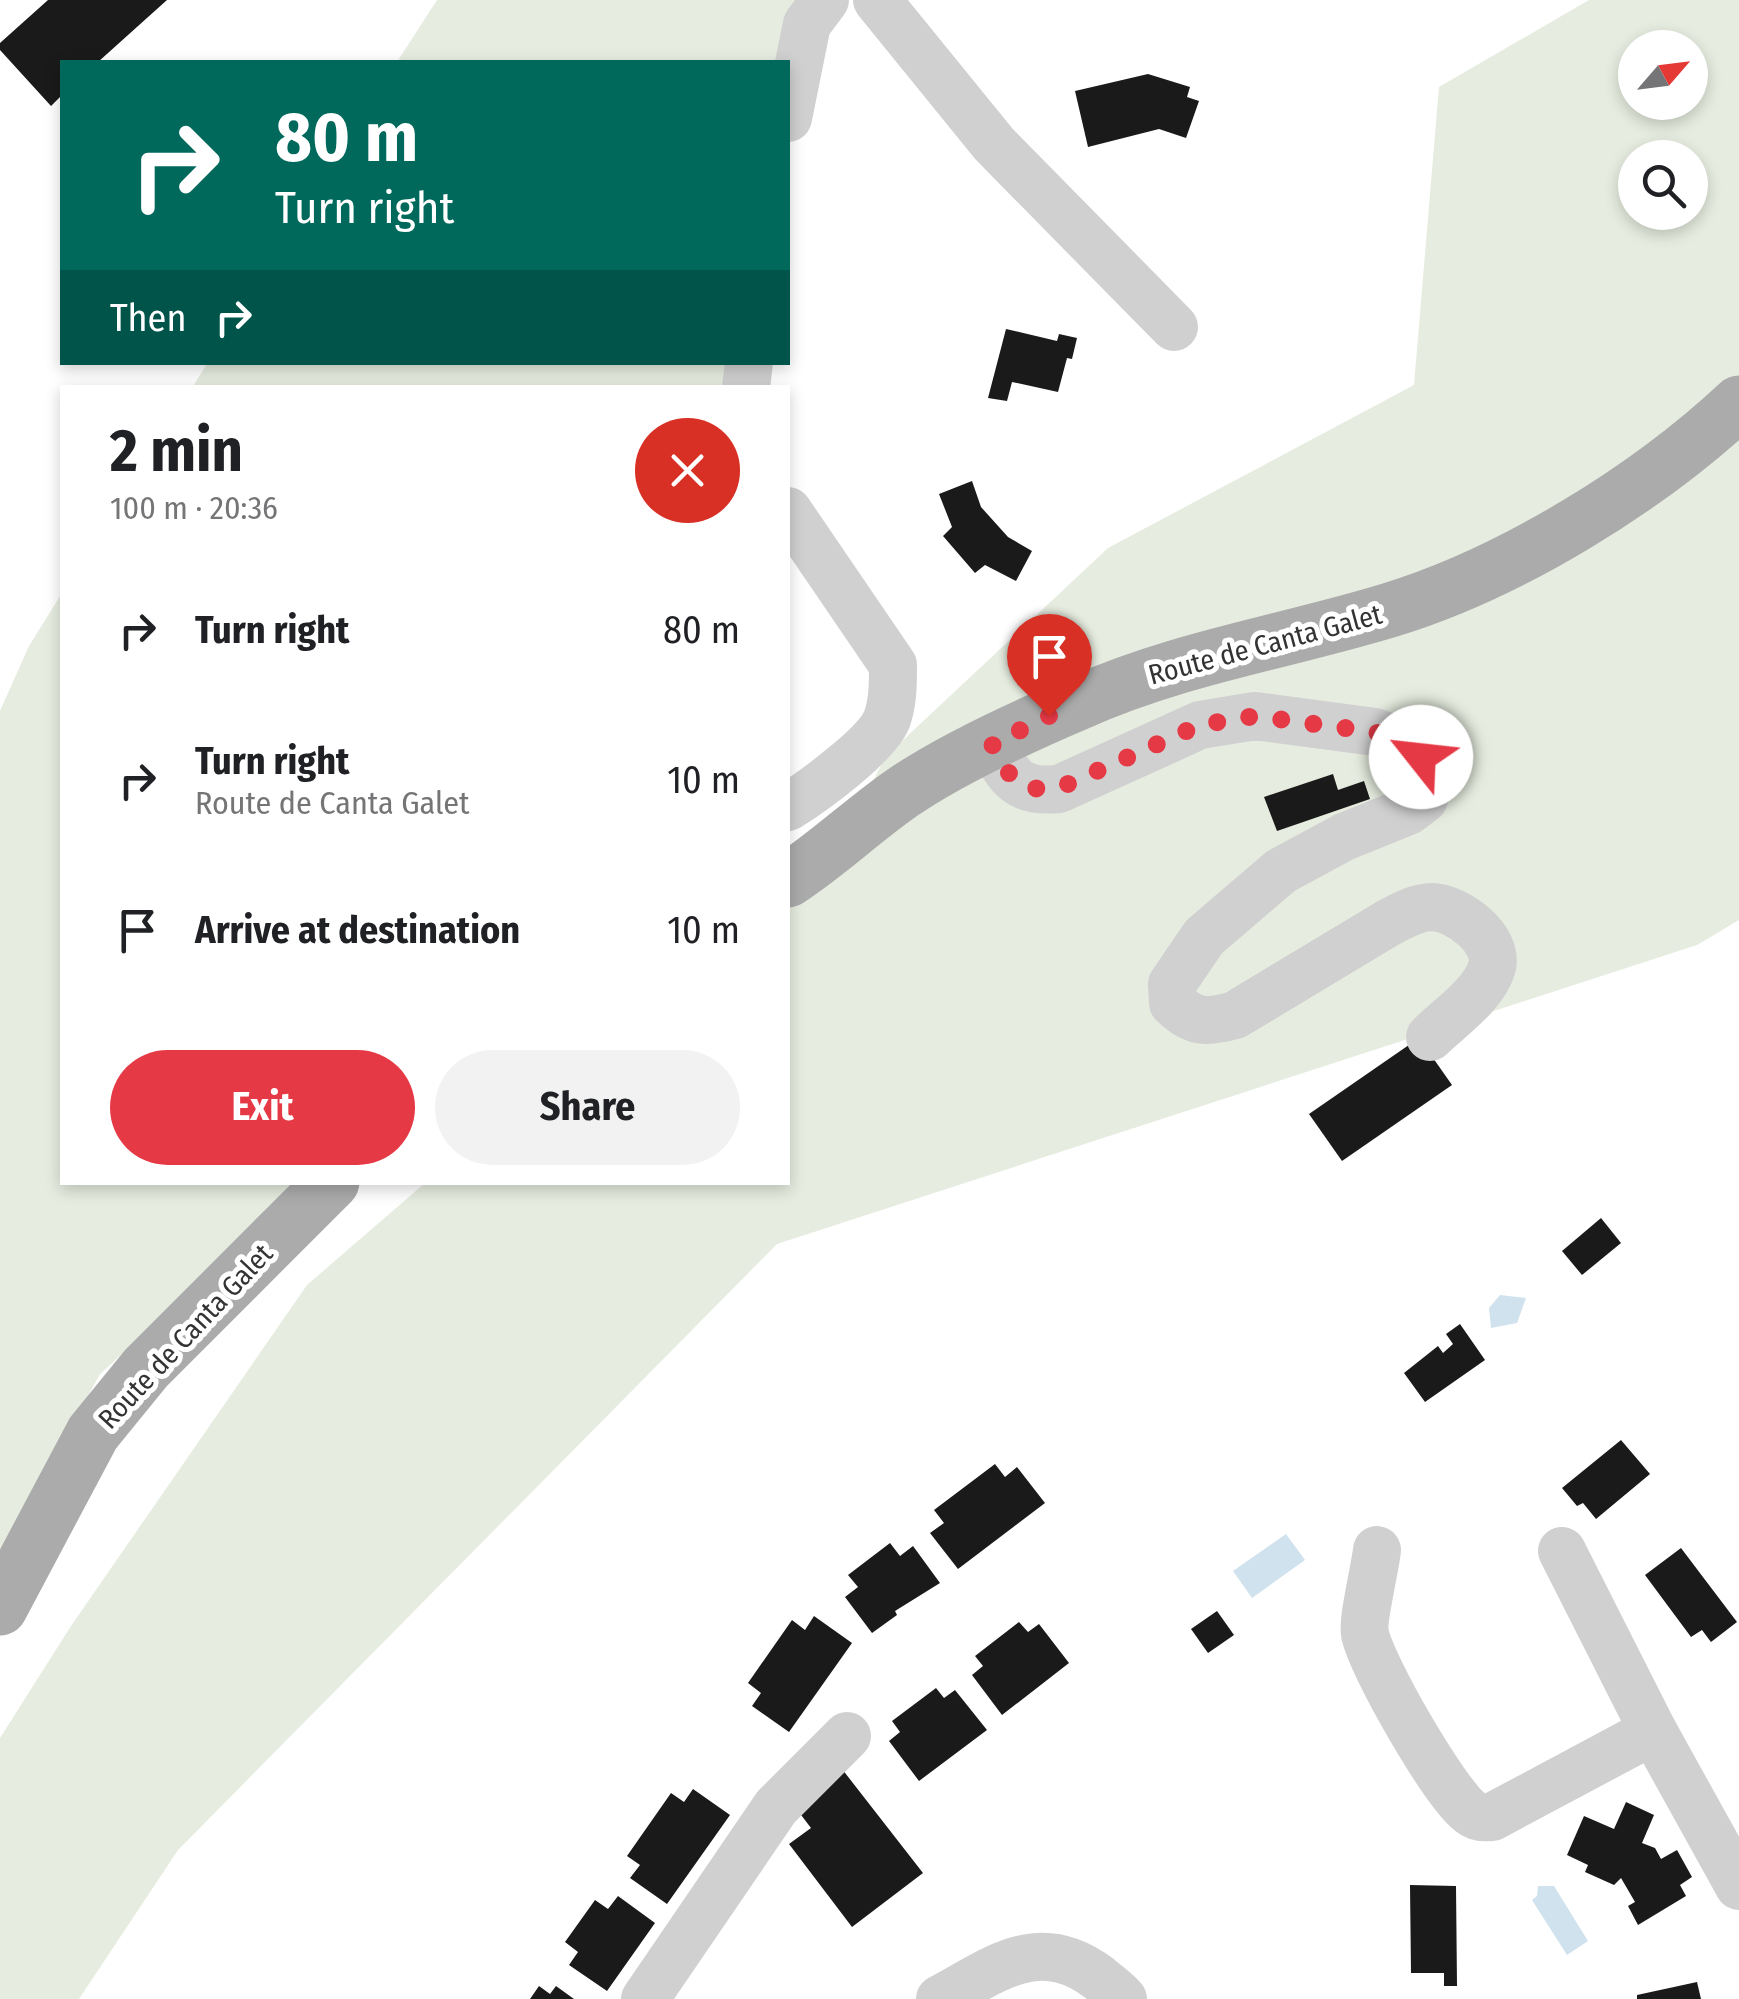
<!DOCTYPE html>
<html lang="en">
<head>
<meta charset="utf-8">
<style>
	body { margin:0; font-family:"Fira Sans Condensed",sans-serif; background:#f2f2f2; color:#202124; height:100vh; display:flex; flex-direction:column; font-size:38px; white-space:nowrap }
	* { box-sizing:border-box; margin:0 }
	p { font-size:32px; color:#757577 }
	.icon { flex:none; width:55px; height:55px; fill:none; stroke:currentColor; stroke-width:2; stroke-linecap:round; stroke-linejoin:round }
	.map { position:relative; flex:1; overflow:hidden }
	.drawer { position:absolute; left:60px; top:385px; width:730px; height:800px; display:flex; flex-direction:column; background:#fff; border-radius:0px; box-shadow:0 5px 15px #0003 }
	.drawer>* { flex:none }
	.guide { position:absolute; left:60px; top:60px; width:730px; height:305px; border-radius:0px; box-shadow:0 5px 15px #0003; background:#00695c; color:#fff; overflow:hidden }
	.needle { width:65px; rotate:62deg }
	.fabs { position:absolute; left:1618px; top:30px; display:grid; gap:20px }
	.fabs a { display:grid; place-items:center; width:90px; height:90px; border-radius:50%; background:#fff; box-shadow:0 5px 15px #0003; font-size:50px }
	.pin { position:absolute; display:grid; place-items:center; width:85px; height:85px; color:#fff; margin:-102px -42px; border-radius:50% 50% 50% 0; rotate:-45deg; box-shadow:0 0 10px #0007 }
	.pin .icon { rotate:45deg }
	.me { position:absolute; width:110px; margin:-55px; rotate:299deg; stroke-linejoin:round; filter:drop-shadow(0 0 8px #0008) }
	.turn { display:flex; align-items:center; gap:35px; height:210px; padding:0 50px; font-size:45px }
	.turn .icon { width:130px; height:130px; stroke-width:2.5 }
	.turn b { display:block; font-size:70px; line-height:85px }
	.then { display:flex; align-items:center; height:95px; padding:0 50px; background:#0003; gap:20px; font-size:38px }
	.round { display:grid; place-items:center; flex:none; width:105px; height:105px; border-radius:52px; background:#f2f2f2 }
	.headline { display:flex; align-items:center; justify-content:space-between; height:170px; padding:0 50px }
	h1 { font-size:60px; font-weight:700; line-height:75px }
	.cta { display:flex; gap:20px; margin-top:auto; padding:20px 50px }
	.cta a { flex:1; height:115px; border-radius:60px; background:#e63946; color:#fff; font-size:40px; font-weight:700; line-height:115px; text-align:center }
	.cta a+a { background:#f2f2f2; color:#202124 }
	ul { padding:0; list-style:none }
	li { display:flex; align-items:center; gap:30px; height:150px; padding:0 50px }
	li div { flex:1 }
	li b { display:block; font-size:38px }
	li em { font-style:normal }
	.map>svg:first-child { display:block }
	.green { fill:#e6ecdf; fill-rule:evenodd }
	.water { fill:#cfe2ee }
	.building { fill:#1a1a1a }
	.lines { fill:none; stroke-linecap:round; stroke-linejoin:round }
	.minor { stroke:#d0d0d0; stroke-width:48 }
	.major { stroke:#ababab; stroke-width:55 }
	.route { stroke:#e63946; stroke-width:18; stroke-dasharray:0 32.4 }
	.labels { text-anchor:middle; stroke-width:10; stroke-linejoin:round; paint-order:stroke }
	.street-label { font-size:28px; fill:#333; stroke:#fff }
</style>
</head>
<body>
<div class="map">
<svg width="1739" height="1999" viewBox="0 0 1739 1999">
	<rect width="100%" height="100%" fill="#fff"/>
	<!-- green -->
	<g class="green">
		<path d="M437 0H805L788 62H397Z"/>
		<path d="M1589 0H1739V920L1697 945 777 1244 178 1850 79 1999H0V1738L71 1626 307 1285 425 1183 788 1182V902L819 884 886 756 1108 548 1414 385 1439 87ZM1635 48H1690V102H1635ZM1635 158H1690V212H1635Z"/>
		<path d="M208 362 731 363 725 388H192Z"/>
		<path d="M62 593V1182L303 1183 217 1268 100 1374 0 1557V711L29 646Z"/>
	</g>
	<!-- water -->
	<g class="water">
		<path d="M1500 1295 1526 1298 1517 1323 1491 1328 1489 1308Z"/>
		<path d="M1286 1534 1305 1560 1252 1598 1233 1571Z"/>
		<path d="M1538 1886H1554L1588 1941 1567 1955 1532 1900 1537 1896Z"/>
	</g>
	<!-- building -->
	<g class="building">
		<path d="M48 0H167L98 62H62V95L51 106 0 50V43Z"/>
		<path d="M1148 74 1190 87 1187 97 1199 101 1186 138 1159 129 1088 147 1075 91Z"/>
		<path d="M1006 329 1057 341 1059 334 1077 338 1072 359 1067 358 1058 392 1012 382 1007 401 988 398Z"/>
		<path d="M972 481 981 507 1008 537 1032 551 1016 581 985 565 975 573 943 536 952 527 939 494Z"/>
		<path d="M1333 774 1338 790 1364 781 1370 799 1277 831 1264 797Z"/>
		<path d="M1419 1038 1452 1085 1342 1161 1309 1114Z"/>
		<path d="M1601 1218 1621 1243 1582 1275 1562 1251Z"/>
		<path d="M1460 1324 1485 1360 1425 1402 1404 1373 1438 1346 1443 1353 1453 1344 1446 1334Z"/>
		<path d="M1621 1440 1650 1474 1596 1519 1583 1503 1577 1506 1562 1488Z"/>
		<path d="M995 1464 1005 1477 1017 1467 1045 1503 958 1569 930 1533 944 1523 934 1510Z"/>
		<path d="M890 1543 900 1556 913 1546 940 1583 895 1611 897 1615 872 1633 845 1597 858 1587 848 1575Z"/>
		<path d="M1681 1548 1737 1622 1711 1642 1702 1630 1691 1637 1645 1575Z"/>
		<path d="M1217 1611 1234 1635 1208 1653 1191 1629Z"/>
		<path d="M814 1616 852 1643 789 1732 752 1706 761 1693 748 1683 792 1620 805 1630Z"/>
		<path d="M1019 1622 1028 1632 1039 1624 1069 1663 1002 1715 972 1675 983 1666 975 1656Z"/>
		<path d="M936 1688 944 1698 955 1690 987 1730 919 1781 889 1741 900 1732 892 1721Z"/>
		<path d="M842 1769 923 1873 852 1927 789 1844 811 1828 795 1807Z"/>
		<path d="M693 1789 730 1815 667 1904 630 1878 640 1865 627 1856 671 1793 684 1802Z"/>
		<path d="M1626 1802 1654 1815 1642 1843 1655 1848 1661 1859 1677 1850 1692 1877 1680 1885 1686 1896 1638 1925 1628 1906 1635 1902 1621 1878 1614 1885 1585 1872 1588 1865 1567 1855 1584 1816 1614 1829Z"/>
		<path d="M1410 1885 1456 1886 1457 1986H1444V1973H1411Z"/>
		<path d="M618 1896 655 1923 607 1991 569 1965 578 1952 565 1942 595 1900 608 1909Z"/>
		<path d="M1697 1982 1701 1999H1637V1995Z"/>
		<path d="M539 1986 550 1994 556 1986 574 1999H530Z"/>
	</g>
	<g class="lines">
		<!-- minor -->
		<g class="minor">
			<path d="M877 0 994 144 1174 327"/>
			<path d="M788 118 807 24 825 0"/>
			<path d="M746 388 749 362"/>
			<path d="M788 511 893 665C893 684 893 702 887 719 877 745 812 792 788 807"/>
			<path d="M992 744C1009 778 1018 793 1059 789L1200 725 1255 716 1375 732 1405 743 1421 757 1429 782 1424 799 1408 811 1344 837 1281 871 1204 937 1172 984 1173 1003C1193 1023 1207 1023 1235 1015L1388 923C1401 916 1417 907 1432 907 1458 908 1499 939 1492 967 1484 995 1449 1018 1430 1037"/>
			<path d="M1377 1550C1375 1569 1362 1620 1365 1634 1372 1667 1444 1792 1470 1812 1476 1817 1484 1818 1492 1817L1653 1731 1739 1886"/>
			<path d="M1562 1551 1653 1731"/>
			<path d="M645 1999 776 1807 847 1736"/>
			<path d="M940 1999C996 1969 1039 1933 1099 1978 1107 1985 1116 1991 1123 1999"/>
		</g>
		<!-- major -->
		<g class="major">
			<path d="M788 880C828 854 863 820 902 793 950 760 1024 726 1078 703 1178 658 1285 642 1390 610 1511 573 1647 489 1739 403"/>
			<path d="M0 1608 93 1433 146 1368 332 1182"/>
		</g>
	</g>
	<g class="lines">
		<!-- route -->
		<path class="route" d="M1049 716 992 744C1009 778 1018 793 1059 788L1200 725 1255 716 1375 732 1406 743 1421 757"/>
	</g>
	<g class="labels">
		<!-- street labels -->
		<g class="street-label">
			<text transform="translate(1265 644) rotate(-15)" y="10">Route de Canta Galet</text>
			<text transform="translate(185 1336) rotate(-47)" y="10">Route de Canta Galet</text>
		</g>
	</g>
</svg>
<div class="fabs">
<a><svg class="needle" viewBox="-14 -14 28 28"><path d="M0-13l5 13h-10z" fill="#e53935"/><path d="M0 13l5-13h-10z" fill="#757577"/></svg></a>
<a><svg class="icon" aria-label="search" viewBox="0 0 24 24"><circle cx="10" cy="10" r="6"/><path d="M15 15l6 6"/></svg></a>
</div>
<div class="pin" style="left:1049px;top:716px;background:#d93025"><svg class="icon" aria-label="arrive" viewBox="0 0 24 24"><path d="M6 21V4h12l-3 4 3 4H6"/></svg></div>
<svg class="me" style="left:1421px;top:757px" viewBox="-20 -20 40 40"><circle r="19" fill="#fff"/><path d="M0-13L10 11 0 6-10 11z" fill="#e63946"/></svg>
<div class="guide">
<div class="turn"><svg class="icon" aria-label="right" viewBox="0 0 24 24"><path d="M7 20v-9h11M14 6l5 5-5 5"/></svg><div><b>80 m</b>Turn right</div></div>
<div class="then">Then<svg class="icon" aria-label="right" viewBox="0 0 24 24"><path d="M7 20v-9h11M14 6l5 5-5 5"/></svg></div>
</div>
<section class="drawer">
<div class="headline"><div><h1>2 min</h1><p>100 m · 20:36</p></div><a class="round" style="background:#d93025;color:#fff"><svg class="icon" aria-label="close" viewBox="0 0 24 24"><path d="M6 6l12 12M18 6L6 18"/></svg></a></div>
<ul>
<li><svg class="icon" aria-label="right" viewBox="0 0 24 24"><path d="M7 20v-9h11M14 6l5 5-5 5"/></svg><div><b>Turn right</b></div><em>80 m</em></li>
<li><svg class="icon" aria-label="right" viewBox="0 0 24 24"><path d="M7 20v-9h11M14 6l5 5-5 5"/></svg><div><b>Turn right</b><p>Route de Canta Galet</p></div><em>10 m</em></li>
<li><svg class="icon" aria-label="arrive" viewBox="0 0 24 24"><path d="M6 21V4h12l-3 4 3 4H6"/></svg><div><b>Arrive at destination</b></div><em>10 m</em></li>
</ul>
<div class="cta"><a>Exit</a><a>Share</a></div>
</section>
</div>
</body>
</html>
